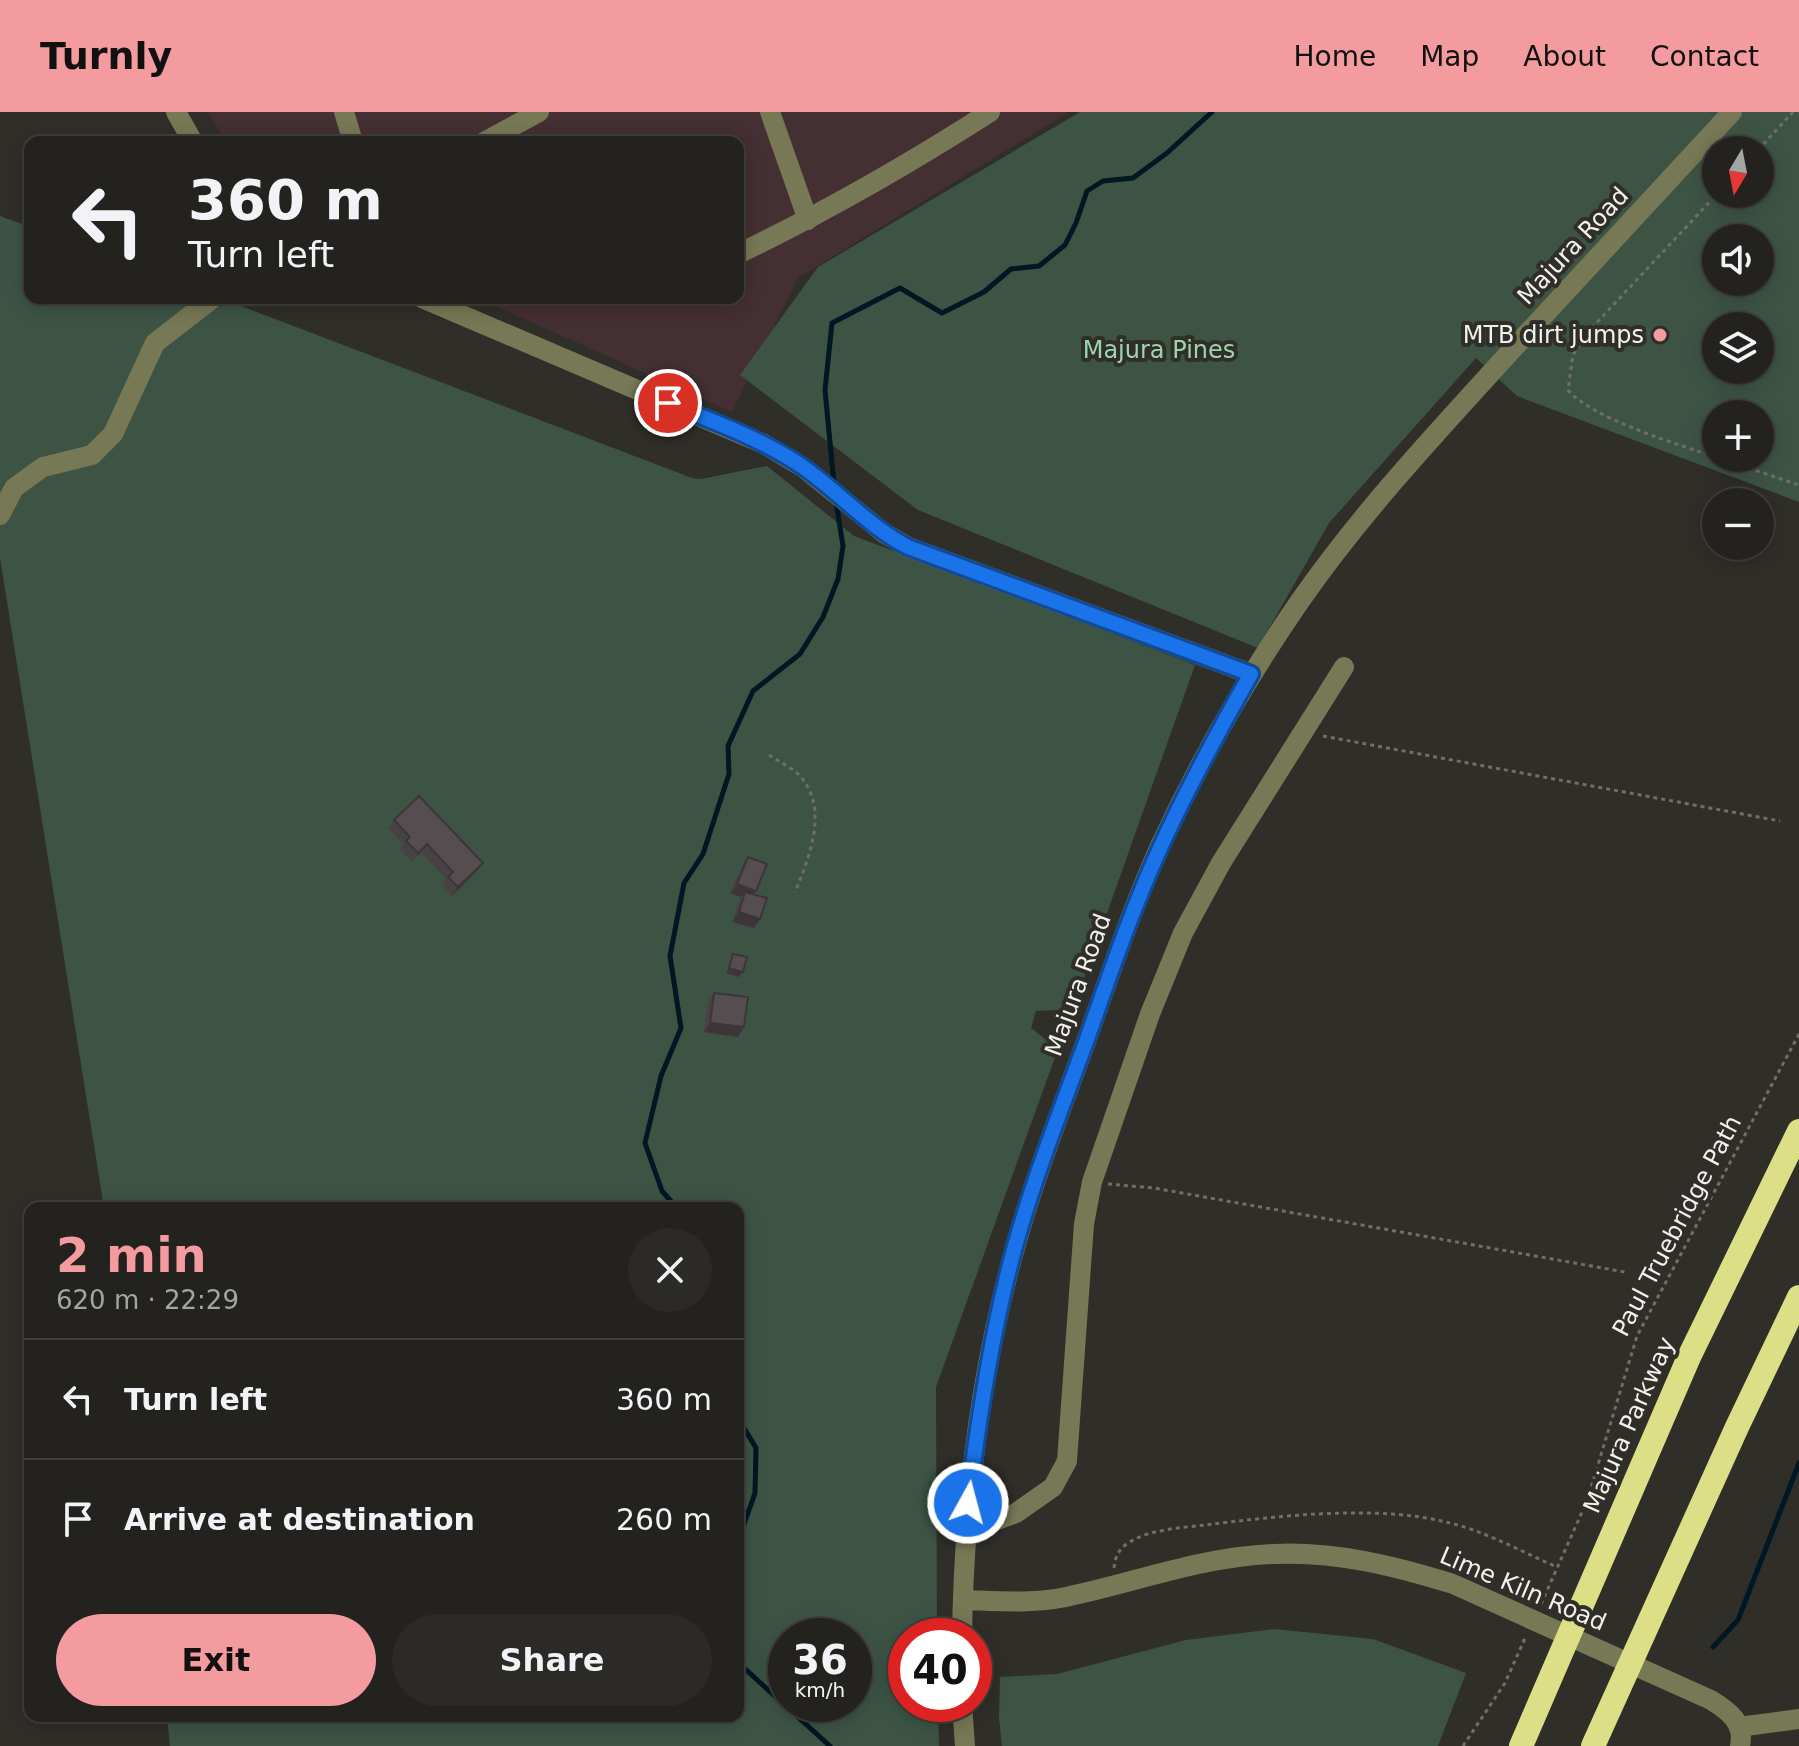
<!DOCTYPE html>
<html lang="en">
<head>
<meta charset="utf-8">
<style>
	body { margin:0; font-family:"DejaVu Sans",sans-serif; background:#2c2a27; color:#f1f3f6; height:100vh; display:flex; flex-direction:column; font-size:30px; white-space:nowrap }
	* { box-sizing:border-box; margin:0 }
	p { font-size:26px; color:#a3a4a4 }
	.icon { flex:none; width:44px; height:44px; fill:none; stroke:currentColor; stroke-width:2; stroke-linecap:round; stroke-linejoin:round }
	.map { position:relative; flex:1; overflow:hidden }
	.drawer { position:absolute; left:24px; top:1090px; width:720px; height:520px; display:flex; flex-direction:column; background:#24221e; border-radius:16px; box-shadow:0 4px 20px #0003,0 0 0 2px #413f3c }
	.drawer>* { flex:none }
	.hud { position:absolute; left:24px; top:24px; width:720px; height:168px; border-radius:16px; box-shadow:0 4px 20px #0003,0 0 0 2px #413f3c; background:#24221e; color:#f1f3f6; overflow:hidden }
	.needle { width:52px; rotate:190deg }
	.controls { position:absolute; left:1702px; top:24px; display:grid; gap:16px }
	.controls a { display:grid; place-items:center; width:72px; height:72px; border-radius:50%; background:#24221e; box-shadow:0 4px 20px #0003,0 0 0 2px #413f3c; font-size:40px }
	.speed { position:absolute; left:768px; top:1506px; display:flex; gap:16px; font-size:40px; font-weight:700; text-align:center }
	.speed>* { display:grid; place-content:center; width:104px; height:104px; border-radius:50%; background:#24221e; box-shadow:0 4px 20px #0003,0 0 0 2px #413f3c; line-height:1 }
	.speed small { font-size:20px; font-weight:400 }
	.speed .limit { border:12px solid #d22; background:#fff; color:#111 }
	.pin { position:absolute; display:grid; place-items:center; width:68px; height:68px; color:#fff; margin:-34px; border:4px solid #fff; border-radius:50%; box-shadow:0 2px 8px #0007 }
	.me { position:absolute; width:88px; margin:-44px; rotate:7deg; stroke-linejoin:round; filter:drop-shadow(0 0 6px #0008) }
	.turn { display:flex; align-items:center; gap:28px; height:168px; padding:0 32px; font-size:36px }
	.turn .icon { width:104px; height:104px; stroke-width:2.5 }
	.turn b { display:block; font-size:56px; line-height:68px }
	.round { display:grid; place-items:center; flex:none; width:84px; height:84px; border-radius:42px; background:#2c2a27 }
	.headline { display:flex; align-items:center; justify-content:space-between; height:136px; padding:0 32px }
	h1 { font-size:48px; font-weight:800; line-height:60px; color:#f49b9f }
	.button { display:flex; gap:16px; margin-top:auto; padding:16px 32px }
	.button a { flex:1; height:92px; border-radius:48px; background:#f49b9f; color:#111; font-size:32px; font-weight:800; line-height:92px; text-align:center }
	.button a+a { background:#2c2a27; color:#f1f3f6 }
	ul { padding:0; list-style:none }
	li { display:flex; align-items:center; gap:24px; height:120px; padding:0 32px; border-top:2px solid #413f3c }
	li div { flex:1 }
	li b { display:block; font-size:30px }
	li em { font-style:normal }
	header { display:flex; align-items:center; gap:48px; box-sizing:border-box; height:112px; padding:0 40px; background:#f49b9f; color:#111 }
	header strong { font-size:38px }
	nav { display:flex; gap:44px; margin-inline-start:auto; font-size:28px }
	.map>svg:first-child { display:block }
	.industrial { fill:#442f32 }
	.green { fill:#3d5445; fill-rule:evenodd }
	.lines { fill:none; stroke-linecap:round; stroke-linejoin:round }
	.stream { stroke:#001724; stroke-width:5 }
	.path { stroke:#6f6e68; stroke-width:3; stroke-dasharray:4 4; stroke-linecap:butt }
	.minor { stroke:#777855; stroke-width:20 }
	.highway { stroke:#dddf86; stroke-width:24 }
	.wall { fill:#494245 }
	.shaded-wall { fill:#3c3638 }
	.building { fill:#554d50; stroke:#3c3638; stroke-width:2 }
	.route-casing { stroke:#114b97; stroke-width:20 }
	.route { stroke:#1a73e8; stroke-width:14 }
	.poi-dot { fill:#f49b9f; stroke:#302e28; stroke-width:3 }
	.labels { text-anchor:middle; stroke-width:8; stroke-linejoin:round; paint-order:stroke }
	.street-label { font-size:24px; fill:#f2f1ed; stroke:#302e28 }
	.poi-label { font-size:24px; fill:#f2f1ed; stroke:#302e28; text-anchor:end }
	.park-label { font-size:24px; fill:#9ad5ae; stroke:#302e28 }
</style>
</head>
<body>
<header>
<strong>Turnly</strong>
<nav><a>Home</a><a>Map</a><a>About</a><a>Contact</a></nav>
</header>
<div class="map">
<svg width="1799" height="1634" viewBox="0 0 1799 1634">
	<rect width="100%" height="100%" fill="#302e28"/>
	<!-- industrial -->
	<path class="industrial" d="M208 0H1069L798 166 732 300 477 186H738V30H226Z"/>
	<!-- green -->
	<g class="green">
		<path d="M1080 0H1799V390L1517 284 1476 246 1329 411 1258 536 918 398 740 263 818 155ZM1716 38H1760V82H1716ZM1716 126H1760V170H1716ZM1716 214H1760V258H1716ZM1716 302H1760V346H1716Z"/>
		<path d="M0 104 30 115V186H220L692 366 701 367 767 354 854 424 1195 553 1073 897 1036 899 1031 916 1058 937 936 1275 937 1524H906V1592H938L939 1634H170L167 1604H738V1096H104L0 446ZM786 1524H854V1592H786Z"/>
		<path d="M1274 1517 1373 1527 1466 1561 1438 1634H1002L999 1606 1000 1565 1057 1562 1186 1528Z"/>
	</g>
	<g class="lines">
		<!-- stream -->
		<g class="stream">
			<path d="M834 372 825 278 832 211 900 176 942 201 984 180 1011 157 1039 154 1065 133 1076 111 1087 79 1103 69 1133 66 1167 41 1212 0"/>
			<path d="M677 1096 662 1079 645 1031 661 964 681 916 670 844 684 771 703 742 729 662 728 634 753 579 800 542 823 505 838 467 843 434 836 390"/>
			<path d="M738 1306 756 1336 755 1381 738 1429"/>
			<path d="M1713 1535 1738 1508 1799 1351"/>
			<path d="M738 1547 743 1555 830 1634"/>
		</g>
		<!-- path -->
		<g class="path">
			<path d="M1758 38 1793 0"/>
			<path d="M1716 345C1679 333 1591 306 1568 278L1573 243 1587 221 1717 82"/>
			<path d="M1718 346 1799 373"/>
			<path d="M1323 624 1780 709"/>
			<path d="M769 643C779 650 793 656 801 665 829 698 809 746 795 780"/>
			<path d="M1108 1072 1154 1076 1625 1160"/>
			<path d="M1114 1456C1115 1445 1119 1437 1128 1431 1150 1417 1180 1416 1205 1413 1278 1404 1378 1392 1450 1411 1487 1420 1522 1440 1557 1455"/>
			<path d="M1541 1492 1587 1389 1637 1224 1799 922"/>
			<path d="M1463 1634 1505 1571 1526 1524"/>
		</g>
		<!-- minor -->
		<g class="minor">
			<path d="M176 0 193 30"/>
			<path d="M344 0 353 30"/>
			<path d="M770 0 808 108"/>
			<path d="M484 30 539 0"/>
			<path d="M738 142C825 100 909 52 990 0"/>
			<path d="M422 186 764 332 804 356 884 421 908 435 1251 562"/>
			<path d="M0 403 14 376 43 355 92 343 113 322 155 231 213 186"/>
			<path d="M965 1420 1016 1401 1053 1375 1067 1349 1084 1112 1092 1070 1150 902 1183 821 1221 751 1344 555"/>
			<path d="M963 1488C997 1489 1032 1492 1066 1485 1137 1470 1200 1445 1274 1442 1335 1439 1395 1454 1453 1472L1711 1588C1729 1599 1745 1611 1740 1634"/>
			<path d="M962 1524C964 1391 980 1260 1016 1132 1036 1061 1063 993 1088 924 1111 860 1132 796 1160 734 1200 648 1246 567 1300 489 1362 400 1437 320 1510 240 1584 160 1658 80 1732 0"/>
			<path d="M962 1592 965 1634"/>
			<path d="M1739 1615 1799 1607"/>
		</g>
		<!-- highway -->
		<g class="highway">
			<path d="M1521 1634 1689 1245 1799 1019"/>
			<path d="M1593 1634 1737 1315 1799 1185"/>
		</g>
	</g>
	<!-- wall -->
	<g class="wall">
		<path d="M394 708 483 751 477 759 452 784 442 773 446 767 421 741 412 750 400 737 403 732 388 716Z"/>
		<path d="M748 745 756 779 754 782V816L732 810 739 789 741 785 730 781 742 754Z"/>
		<path d="M714 881 744 915 738 925 704 920 708 890Z"/>
	</g>
	<!-- shaded-wall -->
	<g class="shaded-wall">
		<path d="M483 751 477 759 452 784 458 775Z"/>
		<path d="M737 772 756 779 749 788 745 780 741 785 730 781Z"/>
		<path d="M739 800 760 807 754 816 732 810Z"/>
		<path d="M729 856 743 860 739 865 726 861Z"/>
		<path d="M710 911 744 915 738 925 704 920Z"/>
	</g>
	<!-- building -->
	<g class="building">
		<path d="M419 684 483 751 458 775 448 765 453 760 427 732 418 741 406 729 410 725 394 708Z"/>
		<path d="M748 745 767 752 756 779 737 772Z"/>
		<path d="M745 780 767 786 760 807 739 800Z"/>
		<path d="M733 842 747 845 743 860 729 856Z"/>
		<path d="M714 881 748 885 744 915 710 911Z"/>
	</g>
	<g class="lines">
		<defs>
			<path id="route" d="M668 291C714 310 762 327 803 355 839 380 869 415 908 435L1251 562C1219 618 1188 675 1161 734 1132 797 1110 862 1087 927 1062 995 1035 1063 1015 1134 992 1218 979 1304 968 1391"/>
		</defs>
		<!-- route casing -->
		<use href="#route" class="route-casing"/>
		<!-- route -->
		<use href="#route" class="route"/>
	</g>
	<!-- markers -->
	<circle class="poi-dot" cx="1660" cy="223" r="8"/>
	<g class="labels">
		<!-- street labels -->
		<g class="street-label">
			<text transform="translate(1573 134) rotate(-47)" y="8">Majura Road</text>
			<text transform="translate(1078 873) rotate(-70)" y="8">Majura Road</text>
			<text transform="translate(1677 1114) rotate(-62)" y="8">Paul Truebridge Path</text>
			<text transform="translate(1629 1313) rotate(-66)" y="8">Majura Parkway</text>
			<text transform="translate(1523 1477) rotate(23)" y="8">Lime Kiln Road</text>
		</g>
		<!-- poi labels -->
		<g class="poi-label">
			<text x="1644" y="231">MTB dirt jumps</text>
		</g>
		<!-- park labels -->
		<g class="park-label">
			<text x="1159" y="246">Majura Pines</text>
		</g>
	</g>
</svg>
<div class="controls">
<a><svg class="needle" viewBox="-14 -14 28 28"><path d="M0-13l5 13h-10z" fill="#e53935"/><path d="M0 13l5-13h-10z" fill="#a3a4a4"/></svg></a>
<a><svg class="icon" aria-label="sound" viewBox="0 0 24 24"><path d="M4 9h4l5-4v14l-5-4H4zM17 9q2 3 0 6"/></svg></a>
<a><svg class="icon" aria-label="layers" viewBox="0 0 24 24"><path d="M12 4l9 5-9 5-9-5zM3 14l9 5 9-5"/></svg></a>
<a>+</a>
<a>−</a>
</div>
<div class="speed"><div>36<small>km/h</small></div><div class="limit">40</div></div>
<div class="pin" style="left:668px;top:291px;background:#d93025"><svg class="icon" aria-label="arrive" viewBox="0 0 24 24"><path d="M6 21V4h12l-3 4 3 4H6"/></svg></div>
<svg class="me" style="left:968px;top:1391px" viewBox="-20 -20 40 40"><circle r="17" fill="#1a73e8" stroke="#fff" stroke-width="3"/><path d="M0-11L8 9 0 5-8 9z" fill="#fff"/></svg>
<div class="hud">
<div class="turn"><svg class="icon" aria-label="left" viewBox="0 0 24 24"><path d="M17 20v-9H6M10 6l-5 5 5 5"/></svg><div><b>360 m</b>Turn left</div></div>
</div>
<section class="drawer">
<div class="headline"><div><h1>2 min</h1><p>620 m · 22:29</p></div><a class="round"><svg class="icon" aria-label="close" viewBox="0 0 24 24"><path d="M6 6l12 12M18 6L6 18"/></svg></a></div>
<ul>
<li><svg class="icon" aria-label="left" viewBox="0 0 24 24"><path d="M17 20v-9H6M10 6l-5 5 5 5"/></svg><div><b>Turn left</b></div><em>360 m</em></li>
<li><svg class="icon" aria-label="arrive" viewBox="0 0 24 24"><path d="M6 21V4h12l-3 4 3 4H6"/></svg><div><b>Arrive at destination</b></div><em>260 m</em></li>
</ul>
<div class="button"><a>Exit</a><a>Share</a></div>
</section>
</div>
</body>
</html>
